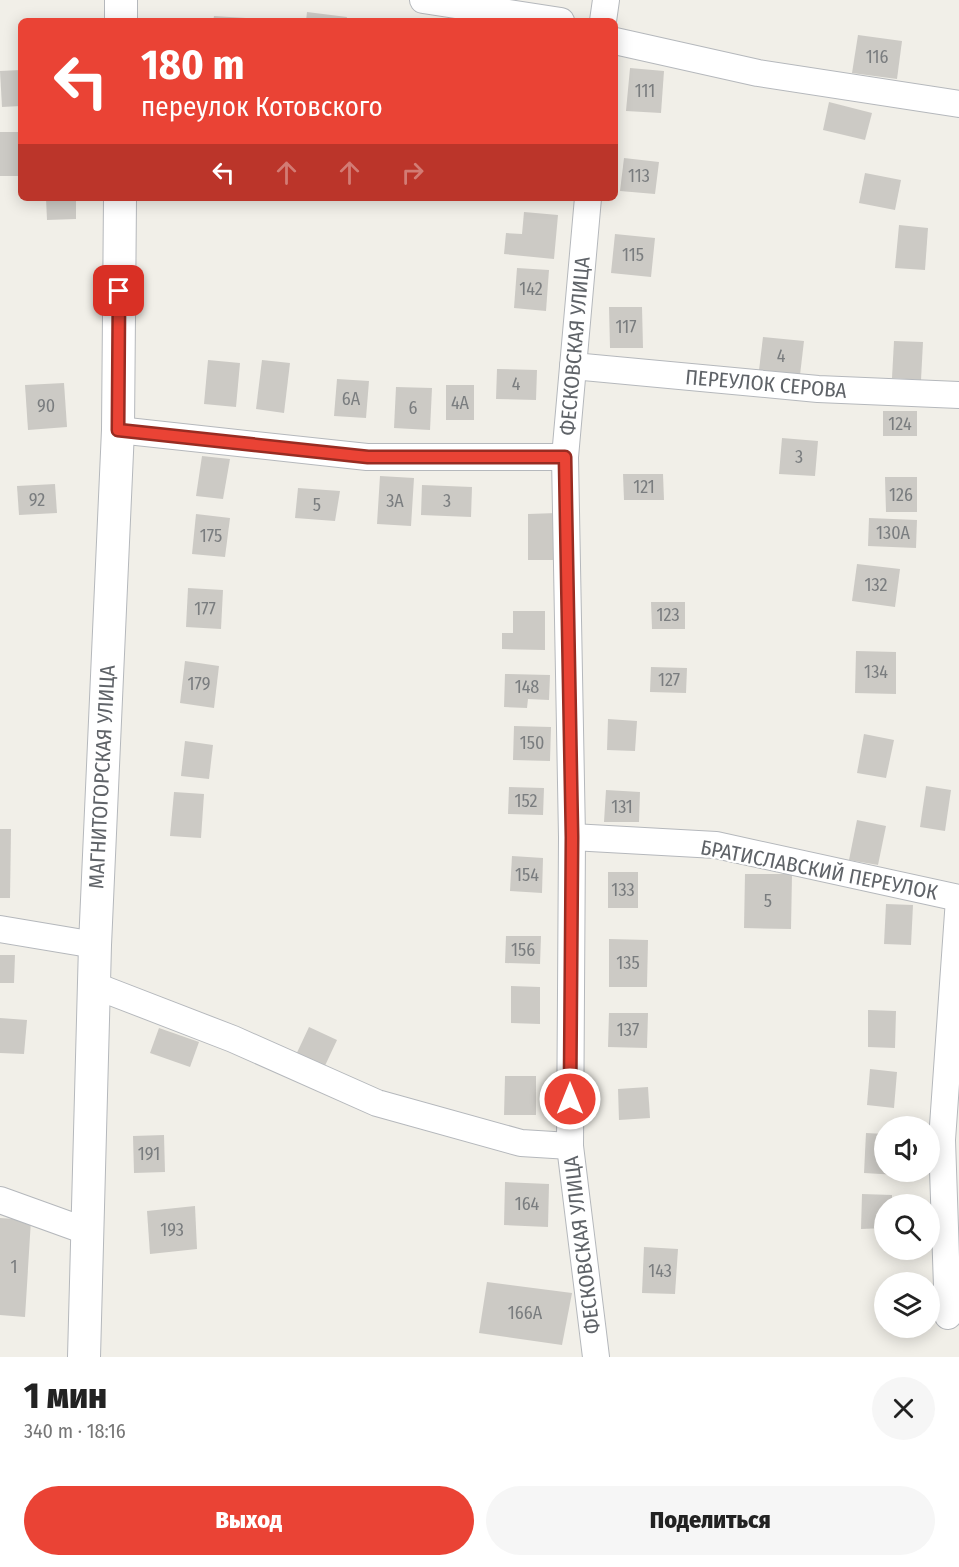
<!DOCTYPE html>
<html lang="ru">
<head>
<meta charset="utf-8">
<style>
	body { margin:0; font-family:"Fira Sans Condensed",sans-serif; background:#f6f6f6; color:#222; height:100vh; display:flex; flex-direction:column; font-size:22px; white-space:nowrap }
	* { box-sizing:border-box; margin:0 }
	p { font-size:20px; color:#767676 }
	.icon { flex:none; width:33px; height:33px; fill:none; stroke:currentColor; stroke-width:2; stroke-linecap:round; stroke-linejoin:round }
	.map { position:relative; height:1357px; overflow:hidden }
	.panel { display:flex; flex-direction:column; background:#fff; flex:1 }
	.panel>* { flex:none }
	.banner { position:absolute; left:18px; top:18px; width:600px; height:183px; border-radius:9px; box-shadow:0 3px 15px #0003; background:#ea4335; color:#fff; overflow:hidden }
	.buttons { position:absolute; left:874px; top:1116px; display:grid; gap:12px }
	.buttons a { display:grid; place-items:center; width:66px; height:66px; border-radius:50%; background:#fff; box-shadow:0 3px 15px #0003; font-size:30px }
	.pin { position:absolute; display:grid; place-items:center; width:51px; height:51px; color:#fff; margin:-26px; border-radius:12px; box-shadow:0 3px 9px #0006 }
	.me { position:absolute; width:66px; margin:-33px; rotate:0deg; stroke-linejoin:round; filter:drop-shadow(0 0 4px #0008) }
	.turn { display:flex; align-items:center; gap:21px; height:126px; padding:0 24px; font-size:27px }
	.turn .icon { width:78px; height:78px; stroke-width:2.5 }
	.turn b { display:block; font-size:42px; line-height:51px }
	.lanes { display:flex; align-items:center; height:57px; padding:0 24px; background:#0003; justify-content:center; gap:30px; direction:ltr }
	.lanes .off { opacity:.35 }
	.round { display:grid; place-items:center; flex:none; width:63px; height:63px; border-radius:32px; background:#f6f6f6 }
	.head { display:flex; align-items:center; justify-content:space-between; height:102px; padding:0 24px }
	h1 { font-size:36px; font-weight:800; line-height:45px }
	.primary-button { display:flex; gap:12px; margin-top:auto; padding:12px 24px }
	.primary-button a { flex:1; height:69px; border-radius:36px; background:#ea4335; color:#fff; font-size:24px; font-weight:800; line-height:69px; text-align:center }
	.primary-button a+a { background:#f6f6f6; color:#222 }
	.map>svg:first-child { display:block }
	.building { fill:#cccac5 }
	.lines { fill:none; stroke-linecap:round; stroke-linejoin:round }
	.minor-casing { stroke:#b5b8bc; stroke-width:28 }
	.tertiary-casing { stroke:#b5b8bc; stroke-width:34 }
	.minor { stroke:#fff; stroke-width:26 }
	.tertiary { stroke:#fff; stroke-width:32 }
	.route-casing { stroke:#982c22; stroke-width:15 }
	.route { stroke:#ea4335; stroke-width:10 }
	.labels { text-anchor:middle; stroke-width:4.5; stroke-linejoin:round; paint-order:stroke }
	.number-label { font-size:18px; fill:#7a7d7f }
	.street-label { font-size:21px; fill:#5f6368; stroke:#fff }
</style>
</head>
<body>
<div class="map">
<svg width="959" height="1357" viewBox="0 0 959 1357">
	<rect width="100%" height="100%" fill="#f1efe8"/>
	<!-- building -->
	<g class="building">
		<path d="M307 12 347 17 346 21H306Z"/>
		<path d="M214 16 246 18V21H213Z"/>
		<path d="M858 35 902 41 897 79 852 73Z"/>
		<path d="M630 68 664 71 661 113 626 111Z"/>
		<path d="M21 70V106L2 107 0 71Z"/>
		<path d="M829 102 872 113 865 140 823 130Z"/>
		<rect x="0" y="132" width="21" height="44"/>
		<path d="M624 158 659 162 655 194 620 191Z"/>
		<path d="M865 173 901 180 895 210 859 203Z"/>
		<path d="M46 198H76V219L47 220Z"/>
		<path d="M524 212 558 215 554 259 504 254 506 233 522 234Z"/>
		<path d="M899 225 928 228 925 270 895 268Z"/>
		<path d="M615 234 655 238 651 277 611 273Z"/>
		<path d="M517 268 549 270 546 311 514 308Z"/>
		<path d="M609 307H642L643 348H610Z"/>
		<path d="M763 337 804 341 800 375 759 370Z"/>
		<path d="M894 341 923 342 921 380 892 378Z"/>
		<path d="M208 360 240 363 236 407 204 404Z"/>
		<path d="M262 360 290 363 284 413 256 409Z"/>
		<path d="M497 369 537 370 536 400 496 399Z"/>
		<path d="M337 379 369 381 366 418 334 416Z"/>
		<path d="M64 383 67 427 28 430 25 385Z"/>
		<rect x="446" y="385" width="28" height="35"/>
		<path d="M396 387 432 388 430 430 394 428Z"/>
		<rect x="883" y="411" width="34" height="25"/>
		<path d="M782 438 818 441 815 476 779 474Z"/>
		<path d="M202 456 230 459 223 499 196 496Z"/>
		<path d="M623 474H663L664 500H624Z"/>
		<path d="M380 476 414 478 411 526 377 524Z"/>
		<path d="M885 477H917V512H886Z"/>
		<path d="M55 484 57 513 19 515 17 486Z"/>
		<path d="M422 485 472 487 471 517 421 515Z"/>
		<path d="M298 488 340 491 335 521 295 518Z"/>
		<path d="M557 513V560H528V514Z"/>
		<path d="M196 514 230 518 225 557 192 554Z"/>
		<path d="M869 518 917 520 916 548 868 546Z"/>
		<path d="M857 564 900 569 895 607 852 601Z"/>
		<path d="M188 588 223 590 221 629 186 627Z"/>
		<path d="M651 602H685V629H652Z"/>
		<path d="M513 611H545V650L502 649V633H513Z"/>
		<path d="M856 651 896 652V694L855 693Z"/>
		<path d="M185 661 219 666 214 708 180 703Z"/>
		<path d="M651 667 687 668 686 693 650 692Z"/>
		<path d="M505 674 550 675 549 700 528 699 527 708 504 707Z"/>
		<path d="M608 719 637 721 635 751 607 750Z"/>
		<path d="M514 726 551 727 550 761 513 760Z"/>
		<path d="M864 734 894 740 886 778 857 773Z"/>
		<path d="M185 741 213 745 209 779 181 776Z"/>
		<path d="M926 786 951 790 945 831 920 827Z"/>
		<path d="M509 787 544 788 543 815 508 814Z"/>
		<path d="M606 790 640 792 639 822H604Z"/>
		<path d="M174 792 204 794 201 838 170 836Z"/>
		<path d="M857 820 886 826 878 865 849 860Z"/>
		<path d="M0 829H11L10 898H0Z"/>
		<path d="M512 856 543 858 542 893 510 891Z"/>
		<rect x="608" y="872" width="30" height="36"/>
		<path d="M745 874H792L791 929 744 928Z"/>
		<path d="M886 904 913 905 911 945 884 944Z"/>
		<path d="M506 936H541L540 964 505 963Z"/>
		<path d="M609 939 648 940 647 987H609Z"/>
		<path d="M0 955H15L14 983H0Z"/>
		<path d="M511 986 540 987V1024L511 1023Z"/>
		<path d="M868 1010 896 1011 895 1048 868 1047Z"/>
		<path d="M609 1013H648L647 1048 608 1047Z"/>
		<path d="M0 1018 27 1020 24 1054 0 1053Z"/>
		<path d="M309 1027 337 1040 322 1072 294 1059Z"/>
		<path d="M159 1028 199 1042 190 1067 150 1053Z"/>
		<path d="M870 1069 897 1072 894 1108 867 1105Z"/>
		<path d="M505 1076H536V1115H504Z"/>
		<path d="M648 1087 650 1118 619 1120 618 1089Z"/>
		<path d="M866 1133 885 1134V1172H898V1175L864 1173Z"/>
		<path d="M164 1135 165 1172 134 1173 133 1136Z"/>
		<path d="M505 1182 549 1184 548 1227 504 1225Z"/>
		<path d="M862 1194 892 1195V1204H885V1228L861 1229Z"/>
		<path d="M195 1206 197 1249 150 1254 147 1211Z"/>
		<path d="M0 1218 31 1220 25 1317 0 1315Z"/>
		<path d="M644 1247 678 1249 675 1294 642 1293Z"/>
		<path d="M487 1282 572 1293 562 1345 479 1333Z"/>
	</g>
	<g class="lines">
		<defs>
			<g id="minor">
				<path d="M423 0 561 21"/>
				<path d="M603 21 606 0"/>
				<path d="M615 41 758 73 959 104"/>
				<path d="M588 198 565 457 572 837 570 1146 596 1357"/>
				<path d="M573 366 818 389 959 395"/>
				<path d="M118 430 367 457H565"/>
				<path d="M572 837 716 845 959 898"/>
				<path d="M0 929 95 945"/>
				<path d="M93 985 233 1039 377 1103 521 1143 570 1146"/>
				<path d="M0 1200 86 1231"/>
				<path d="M948 1316 942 1140 959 899"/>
			</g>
			<g id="tertiary">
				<path d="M121 21V0"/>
				<path d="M84 1357 95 945 118 430 120 198"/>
			</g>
		</defs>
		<!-- minor casing -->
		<use href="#minor" class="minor-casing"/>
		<!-- tertiary casing -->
		<use href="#tertiary" class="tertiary-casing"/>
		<!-- minor -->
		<use href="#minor" class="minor"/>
		<!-- tertiary -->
		<use href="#tertiary" class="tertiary"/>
	</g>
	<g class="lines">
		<defs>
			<path id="route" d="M119 291 118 430 368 457H565L572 837 570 1099"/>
		</defs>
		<!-- route casing -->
		<use href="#route" class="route-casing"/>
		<!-- route -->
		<use href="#route" class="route"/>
	</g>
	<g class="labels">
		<!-- number labels -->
		<g class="number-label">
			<text x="877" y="63">116</text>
			<text x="645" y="97">111</text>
			<text x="639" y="182">113</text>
			<text x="633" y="261">115</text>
			<text x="531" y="295">142</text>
			<text x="626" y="333">117</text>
			<text x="781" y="362">4</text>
			<text x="516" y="390">4</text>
			<text x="351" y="405">6А</text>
			<text x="460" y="409">4А</text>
			<text x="46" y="412">90</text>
			<text x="413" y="414">6</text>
			<text x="900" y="430">124</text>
			<text x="799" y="463">3</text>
			<text x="644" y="493">121</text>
			<text x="901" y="501">126</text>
			<text x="37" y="506">92</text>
			<text x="395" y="507">3А</text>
			<text x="447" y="507">3</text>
			<text x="317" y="511">5</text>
			<text x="893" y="539">130А</text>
			<text x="211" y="542">175</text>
			<text x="876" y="591">132</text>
			<text x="205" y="615">177</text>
			<text x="668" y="621">123</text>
			<text x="876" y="678">134</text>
			<text x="669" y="686">127</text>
			<text x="199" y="690">179</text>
			<text x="527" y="693">148</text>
			<text x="532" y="749">150</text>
			<text x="526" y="807">152</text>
			<text x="622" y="813">131</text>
			<text x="527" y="881">154</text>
			<text x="623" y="896">133</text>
			<text x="768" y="907">5</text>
			<text x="523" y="956">156</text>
			<text x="628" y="969">135</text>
			<text x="628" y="1036">137</text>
			<text x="149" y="1160">191</text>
			<text x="527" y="1210">164</text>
			<text x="172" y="1236">193</text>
			<text x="14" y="1273">1</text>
			<text x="660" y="1277">143</text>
			<text x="525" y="1319">166А</text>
		</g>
		<!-- street labels -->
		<g class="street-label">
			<text transform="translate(575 346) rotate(-85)" y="7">ФЕСКОВСКАЯ УЛИЦА</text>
			<text transform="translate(766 384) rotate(5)" y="7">ПЕРЕУЛОК СЕРОВА</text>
			<text transform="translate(102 777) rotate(-87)" y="7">МАГНИТОГОРСКАЯ УЛИЦА</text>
			<text transform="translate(819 870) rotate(11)" y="7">БРАТИСЛАВСКИЙ ПЕРЕУЛОК</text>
			<text transform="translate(582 1245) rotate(-97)" y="7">ФЕСКОВСКАЯ УЛИЦА</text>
		</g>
	</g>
</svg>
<div class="buttons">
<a><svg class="icon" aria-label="sound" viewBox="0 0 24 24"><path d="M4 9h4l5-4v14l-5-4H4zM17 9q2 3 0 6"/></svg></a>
<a><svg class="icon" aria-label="search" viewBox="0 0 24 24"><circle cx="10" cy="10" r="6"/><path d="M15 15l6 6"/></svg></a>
<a><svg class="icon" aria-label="layers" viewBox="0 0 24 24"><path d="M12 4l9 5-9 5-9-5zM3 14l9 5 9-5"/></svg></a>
</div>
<div class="pin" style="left:119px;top:291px;background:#d93025"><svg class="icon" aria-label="arrive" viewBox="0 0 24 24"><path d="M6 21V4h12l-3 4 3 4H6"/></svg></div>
<svg class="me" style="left:570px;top:1099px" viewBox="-20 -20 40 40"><circle r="17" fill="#ea4335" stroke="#fff" stroke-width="3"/><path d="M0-11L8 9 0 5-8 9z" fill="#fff"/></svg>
<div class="banner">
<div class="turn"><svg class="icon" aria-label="left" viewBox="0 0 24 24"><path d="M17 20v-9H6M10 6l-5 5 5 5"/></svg><div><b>180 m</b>переулок Котовского</div></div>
<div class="lanes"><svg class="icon" aria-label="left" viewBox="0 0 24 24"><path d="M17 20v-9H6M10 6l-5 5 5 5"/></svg><svg class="icon off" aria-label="ahead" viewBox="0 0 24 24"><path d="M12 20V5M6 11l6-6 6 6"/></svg><svg class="icon off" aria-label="ahead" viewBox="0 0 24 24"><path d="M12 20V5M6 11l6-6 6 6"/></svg><svg class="icon off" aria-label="right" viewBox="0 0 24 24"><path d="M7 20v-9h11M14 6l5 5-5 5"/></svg></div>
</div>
</div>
<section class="panel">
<div class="head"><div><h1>1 мин</h1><p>340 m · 18:16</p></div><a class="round"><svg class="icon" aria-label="close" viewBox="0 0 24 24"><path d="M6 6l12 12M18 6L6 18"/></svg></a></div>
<div class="primary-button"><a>Выход</a><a>Поделиться</a></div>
</section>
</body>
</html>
